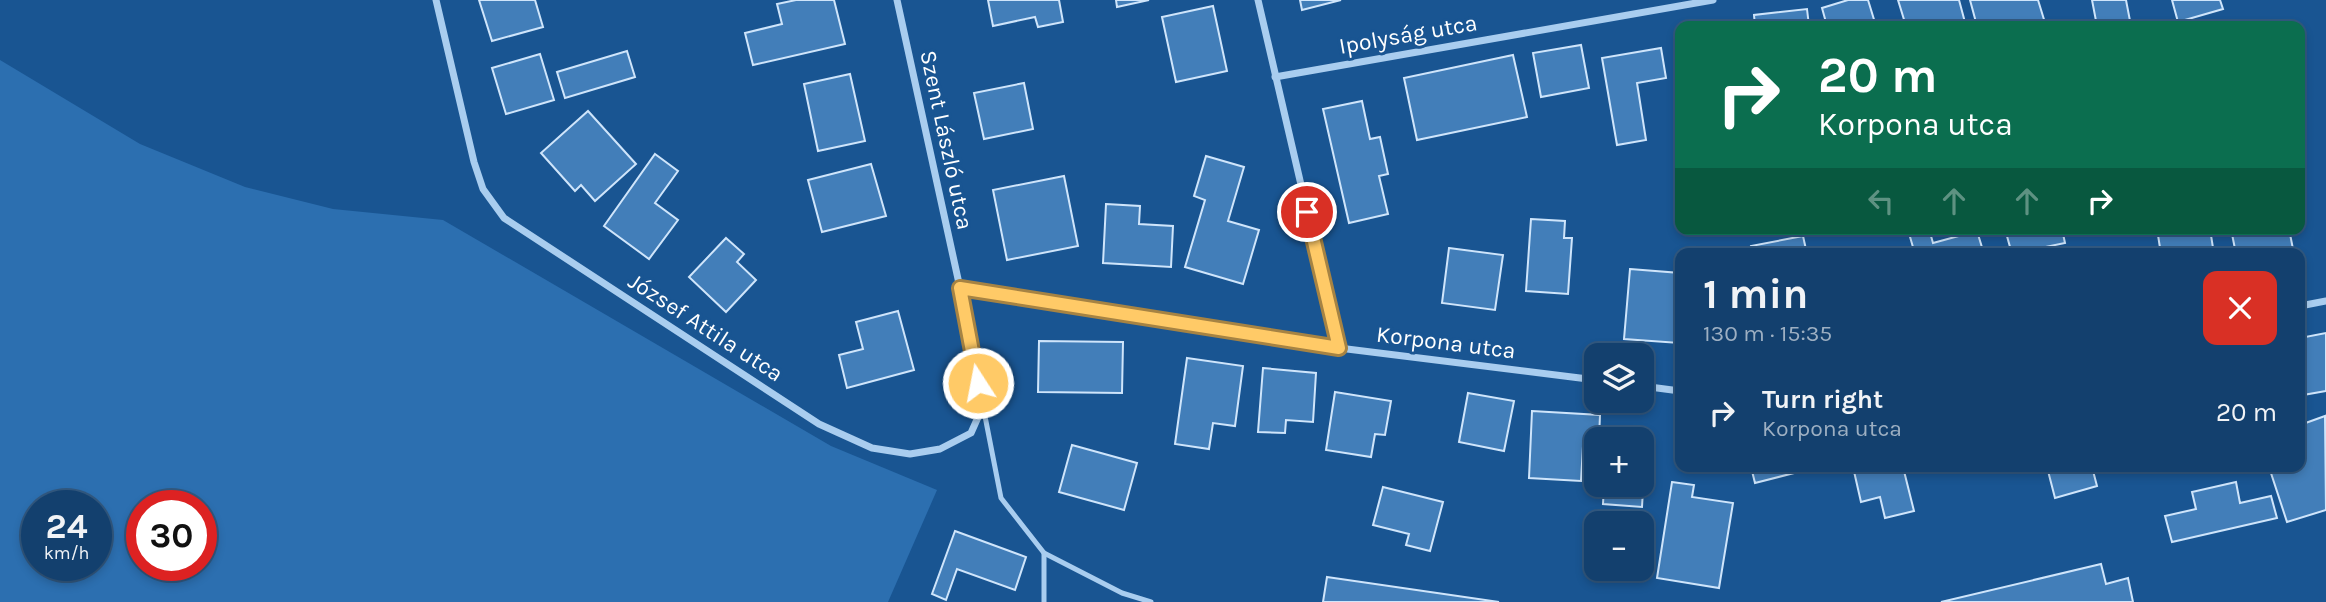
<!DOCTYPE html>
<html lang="en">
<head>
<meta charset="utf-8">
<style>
	body { margin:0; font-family:Karla,sans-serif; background:#1c4773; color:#f1f3f6; height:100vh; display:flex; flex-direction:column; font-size:26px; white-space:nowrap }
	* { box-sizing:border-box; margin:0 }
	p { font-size:23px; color:#9dafc2 }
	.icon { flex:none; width:38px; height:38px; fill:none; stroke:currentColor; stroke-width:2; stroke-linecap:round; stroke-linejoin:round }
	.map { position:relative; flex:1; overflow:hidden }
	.sheet { position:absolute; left:1675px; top:248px; width:630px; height:224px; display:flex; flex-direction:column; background:#13406e; border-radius:14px; box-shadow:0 4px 10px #0003,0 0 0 2px #325981 }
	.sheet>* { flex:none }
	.guide { position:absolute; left:1675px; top:21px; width:630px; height:214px; border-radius:14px; box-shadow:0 4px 10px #0003,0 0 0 2px #325981; background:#0b6e4f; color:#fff; overflow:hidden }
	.buttons { position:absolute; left:1584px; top:343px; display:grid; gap:14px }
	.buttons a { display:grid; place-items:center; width:70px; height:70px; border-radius:14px; background:#13406e; box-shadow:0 4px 10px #0003,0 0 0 2px #325981; font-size:35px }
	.speed { position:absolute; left:21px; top:490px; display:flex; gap:14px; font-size:35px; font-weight:700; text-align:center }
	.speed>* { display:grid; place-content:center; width:91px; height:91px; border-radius:50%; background:#13406e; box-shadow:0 4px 10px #0003,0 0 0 2px #325981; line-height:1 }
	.speed small { font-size:18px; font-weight:400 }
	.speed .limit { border:10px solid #d22; background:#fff; color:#111 }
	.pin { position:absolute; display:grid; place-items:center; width:60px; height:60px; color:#fff; margin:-30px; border:4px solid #fff; border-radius:50%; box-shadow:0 2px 7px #0007 }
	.me { position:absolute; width:77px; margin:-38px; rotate:349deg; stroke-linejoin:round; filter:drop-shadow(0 0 5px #0008) }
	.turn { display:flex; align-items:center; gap:24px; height:147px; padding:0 28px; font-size:32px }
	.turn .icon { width:91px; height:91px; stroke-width:2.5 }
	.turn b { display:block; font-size:49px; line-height:60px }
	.lanes { display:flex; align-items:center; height:66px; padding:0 28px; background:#0003; justify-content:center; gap:35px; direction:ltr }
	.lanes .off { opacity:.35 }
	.round { display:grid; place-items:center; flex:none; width:74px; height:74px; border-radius:14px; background:#1c4773 }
	.summary { display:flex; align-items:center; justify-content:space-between; height:119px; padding:0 28px }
	h1 { font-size:42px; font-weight:700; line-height:52px }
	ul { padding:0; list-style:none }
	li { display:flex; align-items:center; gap:21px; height:91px; padding:0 28px }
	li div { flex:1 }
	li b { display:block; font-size:26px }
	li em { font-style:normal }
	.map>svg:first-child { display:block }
	.green { fill:#2c6fb0; fill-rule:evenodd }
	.building { fill:#427eb9; stroke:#cfe5fb; stroke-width:2 }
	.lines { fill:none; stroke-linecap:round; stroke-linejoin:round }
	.service { stroke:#a9cdef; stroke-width:5 }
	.minor { stroke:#a9cdef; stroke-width:7 }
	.route-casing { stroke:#a68343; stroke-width:18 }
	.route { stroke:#ffca67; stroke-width:12 }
	.labels { text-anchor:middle; stroke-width:6; stroke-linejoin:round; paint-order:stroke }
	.street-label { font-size:23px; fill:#fff; stroke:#195592 }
</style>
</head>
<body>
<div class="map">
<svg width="2326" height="602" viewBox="0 0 2326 602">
	<rect width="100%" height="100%" fill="#195592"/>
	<!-- green -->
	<path class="green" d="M0 60 140 144 245 187 333 209 443 220 831 446 937 490 888 602H0ZM37 506H96V565H37ZM142 506H201V565H142Z"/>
	<!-- building -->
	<g class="building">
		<path d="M479 0H535L543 27 492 41Z"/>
		<path d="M796 0H834L845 44 753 65 745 33 782 24 777 4Z"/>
		<path d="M988 0H1059L1063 22 1038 27 1035 17 993 26Z"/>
		<path d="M1116 0H1149L1117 7Z"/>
		<path d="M1300 0H1341L1302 10Z"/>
		<path d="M1848 0H1868L1876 26H1827L1822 8Z"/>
		<path d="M1898 0H1959L1966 26H1906Z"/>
		<path d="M1970 0H2038L2046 26H1977Z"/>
		<path d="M2092 0H2126L2131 26H2097Z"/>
		<path d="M2172 0H2220L2223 9 2178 22Z"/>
		<path d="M1213 6 1227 71 1176 82 1162 17Z"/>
		<path d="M1807 9 1809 26H1755L1754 15Z"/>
		<path d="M1740 21 1741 26H1719Z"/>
		<path d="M1581 45 1589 88 1541 97 1533 53Z"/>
		<path d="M1661 48 1666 78 1637 83 1646 140 1617 145 1602 58Z"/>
		<path d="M627 51 635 77 565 98 557 72Z"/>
		<path d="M540 54 554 100 506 114 492 68Z"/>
		<path d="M1513 55 1527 117 1417 140 1404 78Z"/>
		<path d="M850 74 865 141 818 151 804 84Z"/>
		<path d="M1024 83 1033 129 984 139 974 93Z"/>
		<path d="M1362 101 1370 139 1380 137 1388 174 1379 176 1388 214 1349 223 1323 109Z"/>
		<path d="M588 111 636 164 595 201 581 185 575 191 541 153Z"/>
		<path d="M655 154 678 171 655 203 678 220 649 259 604 226Z"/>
		<path d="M1206 156 1244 167 1228 221 1259 230 1243 284 1185 267 1205 200 1194 196Z"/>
		<path d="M871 164 886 216 822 232 808 180Z"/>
		<path d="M1064 176 1078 246 1007 260 993 190Z"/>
		<path d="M1106 204 1140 206 1139 224 1173 226 1171 267 1103 263Z"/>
		<path d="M1531 219 1565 221 1564 238H1572L1568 294 1526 291Z"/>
		<path d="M1929 229 1933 243 1977 231 1984 254H1915L1908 230Z"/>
		<path d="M2005 229H2062L2065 243 2012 254Z"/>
		<path d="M2157 229H2210L2214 254H2161Z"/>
		<path d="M2231 229H2289L2294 254H2236Z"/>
		<path d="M1803 236 1807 254H1752L1751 246Z"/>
		<path d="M726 238 744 254 737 262 756 280 726 312 689 277Z"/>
		<path d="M1449 248 1503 255 1495 310 1442 303Z"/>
		<path d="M1630 269 1680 273 1679 343 1624 339Z"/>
		<path d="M898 311 914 370 847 388 839 355 863 349 856 322Z"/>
		<path d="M2326 333V391L2303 395 2300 378V338Z"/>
		<path d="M1039 341 1123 342 1122 393 1038 392Z"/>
		<path d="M1187 358 1243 366 1235 426 1213 423 1209 449 1175 444Z"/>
		<path d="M1263 368 1316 373 1313 422 1286 420 1285 433 1258 432Z"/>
		<path d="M1335 392 1391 401 1385 435 1375 434 1371 457 1326 450Z"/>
		<path d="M1468 393 1514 401 1504 451 1459 442Z"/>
		<path d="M1532 411 1600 415 1599 439H1596V447L1583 446 1581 481 1529 478Z"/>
		<path d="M2325 416 2326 510 2287 522 2269 467H2300V450L2303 449 2300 437V425Z"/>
		<path d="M1607 436 1646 438 1642 507 1603 504 1604 485H1642V439H1607Z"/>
		<path d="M1072 445 1137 463 1124 510 1059 492Z"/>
		<path d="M1751 467H1796L1798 472 1755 483Z"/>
		<path d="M1853 467H1903L1914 511 1885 518 1880 497 1861 502Z"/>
		<path d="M2047 467H2092L2097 486 2055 498Z"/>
		<path d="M1672 482 1694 485 1692 497 1733 503 1719 588 1657 578Z"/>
		<path d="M2236 482 2240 503 2271 496 2277 518 2172 542 2165 516 2196 509 2192 492Z"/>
		<path d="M1383 487 1443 502 1430 551 1406 545 1409 534 1373 525Z"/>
		<path d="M955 531 1026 557 1015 590 957 569 946 600 932 594Z"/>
		<path d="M2101 564 2106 584 2128 578 2133 602H1941Z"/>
		<path d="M1327 577 1499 602H1323Z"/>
	</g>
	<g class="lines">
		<!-- service -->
		<g class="service">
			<path d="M983 406 1001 498 1044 553V602"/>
			<path d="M1044 553 1122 593 1151 602"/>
		</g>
		<!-- minor -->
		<g class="minor">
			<path d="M436 0 474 162 483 189 504 218 819 424 872 448 910 454 940 449 971 433 983 406 960 288 897 0"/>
			<path d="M1258 0 1339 348"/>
			<path d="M1275 77 1713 0"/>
			<path d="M960 288 1339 348 1596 380"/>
			<path d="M2300 306 2326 301"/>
			<path d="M1642 386 1680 391"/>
		</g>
	</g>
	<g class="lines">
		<defs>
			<path id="route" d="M978 383 960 288 1339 348 1307 212"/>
		</defs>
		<!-- route casing -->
		<use href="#route" class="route-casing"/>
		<!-- route -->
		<use href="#route" class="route"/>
	</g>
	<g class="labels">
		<!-- street labels -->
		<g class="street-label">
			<text transform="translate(1408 34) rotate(-10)" y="8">Ipolyság utca</text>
			<text transform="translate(947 140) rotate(78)" y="8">Szent László utca</text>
			<text transform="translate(706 327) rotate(33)" y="8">József Attila utca</text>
			<text transform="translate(1446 342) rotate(7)" y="8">Korpona utca</text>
		</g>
	</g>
</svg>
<div class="buttons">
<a><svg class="icon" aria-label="layers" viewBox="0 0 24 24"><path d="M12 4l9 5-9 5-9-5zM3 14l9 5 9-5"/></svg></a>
<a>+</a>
<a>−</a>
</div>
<div class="speed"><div>24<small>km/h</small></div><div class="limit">30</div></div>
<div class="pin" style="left:1307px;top:212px;background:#d93025"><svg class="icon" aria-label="arrive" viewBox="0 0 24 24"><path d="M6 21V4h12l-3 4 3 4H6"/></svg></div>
<svg class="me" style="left:978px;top:383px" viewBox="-20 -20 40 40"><circle r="17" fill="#ffca67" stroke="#fff" stroke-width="3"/><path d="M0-11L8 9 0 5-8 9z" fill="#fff"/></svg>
<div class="guide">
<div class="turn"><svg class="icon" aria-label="right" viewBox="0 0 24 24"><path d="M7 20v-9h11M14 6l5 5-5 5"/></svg><div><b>20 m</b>Korpona utca</div></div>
<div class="lanes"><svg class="icon off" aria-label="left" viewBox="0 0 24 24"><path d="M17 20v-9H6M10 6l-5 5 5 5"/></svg><svg class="icon off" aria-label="ahead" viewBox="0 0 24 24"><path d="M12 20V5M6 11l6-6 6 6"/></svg><svg class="icon off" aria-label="ahead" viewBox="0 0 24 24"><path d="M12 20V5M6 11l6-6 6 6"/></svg><svg class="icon" aria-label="right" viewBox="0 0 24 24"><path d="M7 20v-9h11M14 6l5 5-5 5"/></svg></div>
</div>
<section class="sheet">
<div class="summary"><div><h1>1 min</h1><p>130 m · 15:35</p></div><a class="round" style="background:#d93025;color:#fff"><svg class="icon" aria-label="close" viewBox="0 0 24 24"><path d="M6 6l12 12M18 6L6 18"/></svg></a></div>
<ul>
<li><svg class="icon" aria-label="right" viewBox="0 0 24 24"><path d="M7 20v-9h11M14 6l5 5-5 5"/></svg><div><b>Turn right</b><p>Korpona utca</p></div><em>20 m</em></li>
</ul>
</section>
</div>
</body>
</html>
